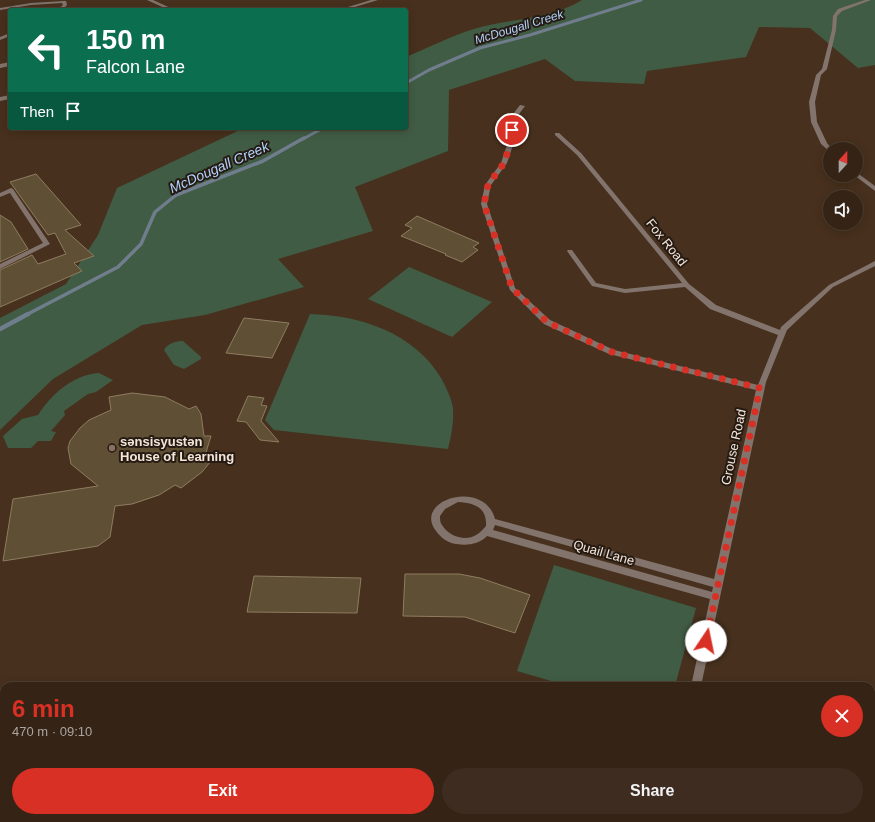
<!DOCTYPE html>
<html lang="en">
<head>
<meta charset="utf-8">
<style>
	body { margin:0; font-family:Helvetica,sans-serif; background:#3d2c1f; color:#f1f3f6; height:100vh; display:flex; flex-direction:column; font-size:15px; white-space:nowrap }
	* { box-sizing:border-box; margin:0 }
	p { font-size:13px; color:#aaa4a1 }
	.icon { flex:none; width:22px; height:22px; fill:none; stroke:currentColor; stroke-width:2; stroke-linecap:round; stroke-linejoin:round }
	.map { position:relative; flex:1; overflow:hidden }
	.side { position:absolute; left:0px; top:682px; width:875px; height:140px; display:flex; flex-direction:column; background:#352416; border-radius:12px 12px 0 0; box-shadow:0 2px 10px #0003,0 0 0 1px #4f4135 }
	.side>* { flex:none }
	.top-card { position:absolute; left:8px; top:8px; width:400px; height:122px; border-radius:4px; box-shadow:0 2px 10px #0003,0 0 0 1px #4f4135; background:#0b6e4f; color:#fff; overflow:hidden }
	.needle { width:26px; rotate:21deg }
	.fabs { position:absolute; left:823px; top:142px; display:grid; gap:8px }
	.fabs a { display:grid; place-items:center; width:40px; height:40px; border-radius:50%; background:#352416; box-shadow:0 2px 10px #0003,0 0 0 1px #4f4135; font-size:20px }
	.pin { position:absolute; display:grid; place-items:center; width:34px; height:34px; color:#fff; margin:-17px; border:2px solid #fff; border-radius:50%; box-shadow:0 1px 4px #0007 }
	.me { position:absolute; width:44px; margin:-22px; rotate:11deg; stroke-linejoin:round; filter:drop-shadow(0 0 3px #0008) }
	.turn { display:flex; align-items:center; gap:14px; height:84px; padding:0 12px; font-size:18px }
	.turn .icon { width:52px; height:52px; stroke-width:2.5 }
	.turn b { display:block; font-size:28px; line-height:34px }
	.then { display:flex; align-items:center; height:38px; padding:0 12px; background:#0003; gap:8px; font-size:15px }
	.round { display:grid; place-items:center; flex:none; width:42px; height:42px; border-radius:21px; background:#3d2c1f }
	.headline { display:flex; align-items:center; justify-content:space-between; height:68px; padding:0 12px }
	h1 { font-size:24px; font-weight:700; line-height:30px; color:#d93025 }
	.action { display:flex; gap:8px; margin-top:auto; padding:8px 12px }
	.action a { flex:1; height:46px; border-radius:24px; background:#d93025; color:#fff; font-size:16px; font-weight:700; line-height:46px; text-align:center }
	.action a+a { background:#3d2c1f; color:#f1f3f6 }
	.map>svg:first-child { display:block }
	.green { fill:#415c44 }
	.lines { fill:none; stroke-linecap:round; stroke-linejoin:round }
	.stream-far2 { stroke:#707d8d; stroke-width:3 }
	.stream-far1 { stroke:#707d8d; stroke-width:3.5 }
	.stream { stroke:#707d8d; stroke-width:4.5 }
	.building { fill:#5f4f34; stroke:#8e7d61 }
	.minor { fill:#82746d; fill-rule:evenodd }
	.tertiary { fill:#82746d; fill-rule:evenodd }
	.route { stroke:#d93025; stroke-width:7; stroke-dasharray:0 12.6 }
	.education-dot { fill:#8d6e63; stroke:#251b12; stroke-width:1.5 }
	.labels { text-anchor:middle; stroke-width:4; stroke-linejoin:round; paint-order:stroke }
	.far-water-label { font-size:12px; font-style:italic; fill:#b1d3fe; stroke:#251b12 }
	.street-label { font-size:13px; fill:#f4e5d9; stroke:#251b12 }
	.poi-label { font-size:13px; font-weight:bold; fill:#f4e5d9; stroke:#251b12; text-anchor:start }
	.water-label { font-size:14px; font-style:italic; fill:#b1d3fe; stroke:#251b12 }
</style>
</head>
<body>
<div class="map">
<svg width="875" height="822" viewBox="0 0 875 822">
	<rect width="100%" height="100%" fill="#47301d"/>
	<!-- green -->
	<g class="green">
		<path d="M582 0H875V65L858 68 810 28 759 27 746 57 647 71 644 84 575 81 545 59 449 90 448 151 355 187 373 231 278 259 304 287 205 315 142 325 53 379 0 430V318L66 284 98 235 117 188 244 128H406V57C428 48 451 36 474 29 510 18 550 20 582 0Z"/>
		<path d="M409 267 492 302 452 337 368 299Z"/>
		<path d="M310 314C360 315 414 333 441 378 446 387 452 399 453 409 454 423 451 436 448 449L274 430 265 420Z"/>
		<path d="M183 341 201 357V359L184 369 174 365 164 350C168 343 176 341 183 341Z"/>
		<path d="M99 373 113 380 96 392 88 394 64 411 65 415 51 431 56 432 51 441H38L31 448H8L3 436 22 419 38 415C52 394 72 375 99 373Z"/>
		<path d="M554 565 696 608 675 686H568L517 671Z"/>
	</g>
	<g class="lines">
		<!-- stream-far2 -->
		<g class="stream-far2">
			<path d="M406 83 429 70 480 48 530 35 641 0"/>
			<path d="M303 139 323 128"/>
		</g>
		<!-- stream-far1 -->
		<path class="stream-far1" d="M26 315 118 267 141 244 155 212 176 195 263 161 304 138"/>
		<!-- stream -->
		<path class="stream" d="M0 329 28 314"/>
	</g>
	<!-- building -->
	<g class="building">
		<path d="M36 174 81 225 65 230 94 256 74 263 82 271 0 307V270L32 255 38 264 66 254 55 233 48 235 10 182Z"/>
		<path d="M0 215 11 222 28 249 0 262Z"/>
		<path d="M417 216 479 243 473 247 478 250 462 262 445 255 446 254 401 236 412 228 405 225Z"/>
		<path d="M244 318 289 323 272 358 226 353Z"/>
		<path d="M132 393 165 397 189 409 196 406 201 414 204 436H211L204 459 211 461 202 472 181 488 175 485 159 495 132 504 115 506 110 537 98 546 3 561 13 499 98 486 71 464 68 448 70 441 80 428 89 420 111 410 109 397Z"/>
		<path d="M248 396 264 398 261 405 267 406 261 421 279 442 260 440 246 422 237 421Z"/>
		<path d="M405 574H459L480 578 530 595 515 633 465 617 403 616Z"/>
		<path d="M254 576 361 578 357 613 247 612Z"/>
	</g>
	<g class="lines">
		<!-- minor -->
		<g class="minor">
			<path d="M147 0H153L175 10H169Z"/>
			<path d="M865 0H871L842 11 837 16 836 30 827 69 821 75 815 102 817 122 827 143 832 149H830V152L821 144 811 122 809 102 816 75 822 69 832 30 833 16 838 9Z"/>
			<path d="M64 1H66L67 5 62 10H57L63 5 62 3 31 5 0 10V8L31 3Z"/>
			<path d="M10 33V36L0 40V37Z"/>
			<path d="M10 62V66L0 68V64Z"/>
			<path d="M520 105 525 106 516 118 514 142 507 163 491 185 487 204 515 288 550 320 614 350 758 385 778 335 710 309 685 287 625 293 592 286 567 251 568 250H572L596 283 625 289 682 283 577 155 555 135V133H559L581 153 689 284 716 305 780 330 781 327 829 285 875 261V266L833 287 787 330 766 382 701 686H691L710 599 487 536C479 544 468 546 456 544 448 543 441 538 436 531 412 500 484 478 495 519L714 579 756 390 609 354 544 324 510 290 481 204 485 185 501 163 508 142 510 118ZM458 502C474 503 487 507 486 526 483 529 480 533 476 535 466 542 448 536 442 525 440 523 440 519 440 516L445 509ZM495 525 713 587 712 592 493 530Z"/>
			<path d="M856 172 875 186V191L854 175H856Z"/>
			<path d="M11 188 13 189 50 244 0 269V264L43 243 10 193 0 197V193Z"/>
			<path d="M664 818H676L675 822H663Z"/>
		</g>
		<!-- tertiary -->
		<g class="tertiary">
			<path d="M371 0H378L345 10H338Z"/>
			<path d="M10 95V99L0 101V97Z"/>
		</g>
	</g>
	<g class="lines">
		<!-- route -->
		<path class="route" d="M512 130 511 142 504 163 488 185 484 204 512 288 547 322 612 352 760 388 706 641"/>
	</g>
	<!-- markers -->
	<circle class="education-dot" cx="112" cy="448" r="4"/>
	<g class="labels">
		<!-- far-water labels -->
		<g class="far-water-label">
			<text transform="translate(519 27) rotate(-17)" y="4">McDougall Creek</text>
		</g>
		<!-- street labels -->
		<g class="street-label">
			<text transform="translate(667 242) rotate(51)" y="5">Fox Road</text>
			<text transform="translate(733 447) rotate(-78)" y="5">Grouse Road</text>
			<text transform="translate(604 552) rotate(16)" y="5">Quail Lane</text>
		</g>
		<!-- poi labels -->
		<g class="poi-label">
			<text x="120" y="446">sənsisyustən<tspan x="120" dy="15">House of Learning</tspan></text>
		</g>
		<!-- water labels -->
		<g class="water-label">
			<text transform="translate(219 167) rotate(-24)" y="5">McDougall Creek</text>
		</g>
	</g>
</svg>
<div class="fabs">
<a><svg class="needle" viewBox="-14 -14 28 28"><path d="M0-13l5 13h-10z" fill="#e53935"/><path d="M0 13l5-13h-10z" fill="#aaa4a1"/></svg></a>
<a><svg class="icon" aria-label="sound" viewBox="0 0 24 24"><path d="M4 9h4l5-4v14l-5-4H4zM17 9q2 3 0 6"/></svg></a>
</div>
<div class="pin" style="left:512px;top:130px;background:#d93025"><svg class="icon" aria-label="arrive" viewBox="0 0 24 24"><path d="M6 21V4h12l-3 4 3 4H6"/></svg></div>
<svg class="me" style="left:706px;top:641px" viewBox="-20 -20 40 40"><circle r="19" fill="#fff"/><path d="M0-13L10 11 0 6-10 11z" fill="#d93025"/></svg>
<div class="top-card">
<div class="turn"><svg class="icon" aria-label="left" viewBox="0 0 24 24"><path d="M17 20v-9H6M10 6l-5 5 5 5"/></svg><div><b>150 m</b>Falcon Lane</div></div>
<div class="then">Then<svg class="icon" aria-label="arrive" viewBox="0 0 24 24"><path d="M6 21V4h12l-3 4 3 4H6"/></svg></div>
</div>
<section class="side">
<div class="headline"><div><h1>6 min</h1><p>470 m · 09:10</p></div><a class="round" style="background:#d93025;color:#fff"><svg class="icon" aria-label="close" viewBox="0 0 24 24"><path d="M6 6l12 12M18 6L6 18"/></svg></a></div>
<div class="action"><a>Exit</a><a>Share</a></div>
</section>
</div>
</body>
</html>
